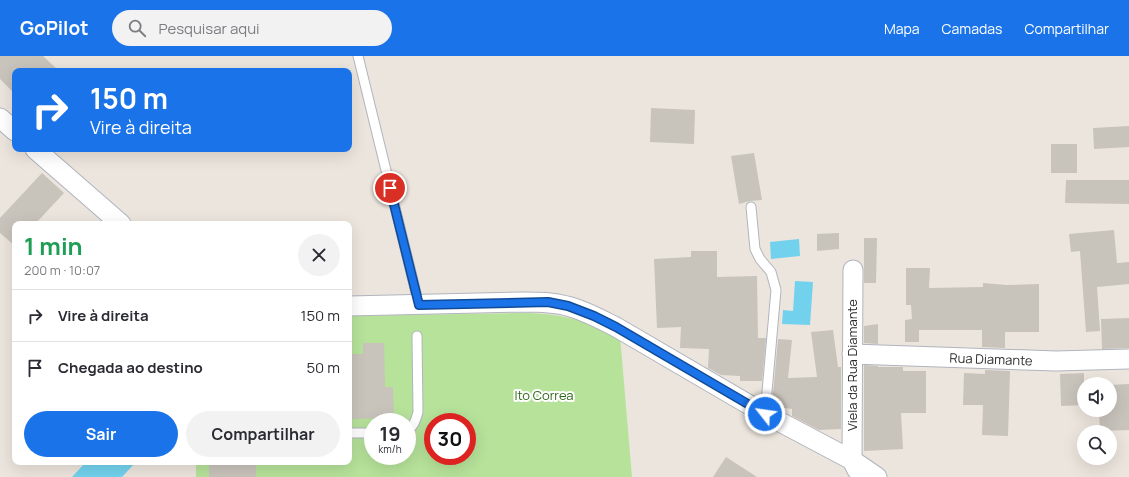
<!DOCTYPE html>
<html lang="pt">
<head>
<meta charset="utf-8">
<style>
	body { margin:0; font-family:Manrope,sans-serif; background:#f2f2f3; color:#2b2b33; height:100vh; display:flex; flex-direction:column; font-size:15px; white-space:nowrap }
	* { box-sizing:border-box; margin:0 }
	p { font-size:13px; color:#7c7c81 }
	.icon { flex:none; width:22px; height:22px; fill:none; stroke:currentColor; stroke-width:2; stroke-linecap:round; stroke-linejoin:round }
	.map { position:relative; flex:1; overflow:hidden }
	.side { position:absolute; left:12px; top:165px; width:340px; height:244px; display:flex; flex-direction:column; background:#fff; border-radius:8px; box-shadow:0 4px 16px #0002 }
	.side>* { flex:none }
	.banner { position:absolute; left:12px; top:12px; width:340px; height:84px; border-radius:8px; box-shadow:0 4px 16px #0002; background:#1a73e8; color:#fff; overflow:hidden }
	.buttons { position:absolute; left:1077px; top:321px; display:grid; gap:8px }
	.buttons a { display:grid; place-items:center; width:40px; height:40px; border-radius:50%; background:#fff; box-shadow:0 4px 16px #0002; font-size:20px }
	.speed { position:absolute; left:364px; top:357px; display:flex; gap:8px; font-size:20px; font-weight:700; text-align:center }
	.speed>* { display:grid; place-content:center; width:52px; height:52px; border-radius:50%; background:#fff; box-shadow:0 4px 16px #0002; line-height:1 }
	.speed small { font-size:10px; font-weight:400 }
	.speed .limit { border:6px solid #d22; background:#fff; color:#111 }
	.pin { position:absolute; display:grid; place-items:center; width:34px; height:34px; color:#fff; margin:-17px; border:2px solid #fff; border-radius:50%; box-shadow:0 1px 4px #0007 }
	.me { position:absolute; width:44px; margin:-22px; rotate:300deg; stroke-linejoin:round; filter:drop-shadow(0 0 3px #0008) }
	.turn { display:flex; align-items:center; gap:14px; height:84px; padding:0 12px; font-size:18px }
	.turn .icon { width:52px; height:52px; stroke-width:2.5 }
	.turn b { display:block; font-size:28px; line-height:34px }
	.round { display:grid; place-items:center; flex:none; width:42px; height:42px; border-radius:21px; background:#f2f2f3 }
	.summary { display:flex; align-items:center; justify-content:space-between; height:68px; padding:0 12px }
	h1 { font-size:24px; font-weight:700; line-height:30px; color:#1e9e55 }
	.primary-button { display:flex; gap:8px; margin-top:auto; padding:8px 12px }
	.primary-button a { flex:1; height:46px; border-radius:24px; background:#1a73e8; color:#fff; font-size:16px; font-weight:700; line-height:46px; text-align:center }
	.primary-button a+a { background:#f2f2f3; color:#2b2b33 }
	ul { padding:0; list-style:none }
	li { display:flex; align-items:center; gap:12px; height:52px; padding:0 12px; border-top:1px solid #e1e1e2 }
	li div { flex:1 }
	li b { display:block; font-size:15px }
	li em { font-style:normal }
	header { display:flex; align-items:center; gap:24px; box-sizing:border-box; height:56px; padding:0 20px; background:#1a73e8; color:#fff }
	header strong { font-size:19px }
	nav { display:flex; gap:22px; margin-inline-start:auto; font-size:14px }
	.search { width:280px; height:36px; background:#f2f2f3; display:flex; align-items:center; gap:10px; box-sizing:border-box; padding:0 14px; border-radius:22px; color:#7c7c81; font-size:15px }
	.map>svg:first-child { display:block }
	.green { fill:#b6e29a; fill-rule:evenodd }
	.water { fill:#72d2ed }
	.building { fill:#c8c3bb }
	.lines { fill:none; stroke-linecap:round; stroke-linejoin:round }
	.service-casing { stroke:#b1b4be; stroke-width:11 }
	.minor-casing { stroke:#b1b4be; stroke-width:21 }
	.service { stroke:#fff; stroke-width:9 }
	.minor { stroke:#fff; stroke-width:19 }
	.route-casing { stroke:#114b97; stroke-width:10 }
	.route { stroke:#1a73e8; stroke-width:7 }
	.labels { text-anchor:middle; stroke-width:4; stroke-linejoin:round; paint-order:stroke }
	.street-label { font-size:13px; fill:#2b2b2b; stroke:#fff }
	.park-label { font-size:13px; fill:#2f671b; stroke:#fff }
</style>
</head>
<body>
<header>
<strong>GoPilot</strong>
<div class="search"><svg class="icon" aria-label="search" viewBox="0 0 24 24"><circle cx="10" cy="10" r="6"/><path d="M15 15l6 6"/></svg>Pesquisar aqui</div>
<nav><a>Mapa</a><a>Camadas</a><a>Compartilhar</a></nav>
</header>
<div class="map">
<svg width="1129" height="421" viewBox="0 0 1129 421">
	<rect width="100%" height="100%" fill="#ece5dd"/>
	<!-- green -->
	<path class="green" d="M520 257C559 257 585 264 620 280L632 421H196V406H349V260ZM373 366H407V400H373ZM433 366H467V400H433Z"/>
	<!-- water -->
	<g class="water">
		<path d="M799 183 800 200 771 203 770 186Z"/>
		<path d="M795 225 813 226 810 269 782 268 783 254 793 255Z"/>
		<path d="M86 406H136L122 421H72Z"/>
	</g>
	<!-- building -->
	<g class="building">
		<path d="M0 0H43L59 15H15V38L0 23Z"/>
		<path d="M651 52 695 54 694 88 650 86Z"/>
		<path d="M1129 70V91L1094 93 1093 72Z"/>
		<rect x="1051" y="88" width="26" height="29"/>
		<path d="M754 97 762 144 750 145 739 148 731 100Z"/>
		<path d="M42 117 64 137 35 168H15V190L0 177V162Z"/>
		<path d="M1066 124H1129V148L1065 147Z"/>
		<path d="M1114 174 1117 207 1129 206V228L1097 231 1100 275 1086 276 1080 195 1071 196 1069 178Z"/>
		<path d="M839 177V193L817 195V178Z"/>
		<path d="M864 182H877L876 227H864Z"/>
		<path d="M691 195H717V221L757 220 758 282H766L762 325H740V320L721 319 708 312 709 293 680 292 681 271 657 272 654 203 691 201Z"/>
		<path d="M906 212H930L929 232 983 231V227L1007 229 1039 228V276H1005V292L982 291V274H919V286H905V264L912 263 911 249H906Z"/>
		<path d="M1129 262V292L1102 293 1101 263Z"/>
		<path d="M878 268V288L864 287V270Z"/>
		<path d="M833 274 838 311H841V373L819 374 792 360V353L776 351 772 349 778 283 792 284 788 322 817 321 811 276Z"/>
		<path d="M363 287H384L385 331H393L394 362 349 363V298H363Z"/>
		<path d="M864 309 878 310V311H903V315H926V357H901L903 393 864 395Z"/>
		<path d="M985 314 1010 315 1008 380 982 379 983 349H963L964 317 985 318Z"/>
		<path d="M1084 317V349L1061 350 1060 318Z"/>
		<path d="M1129 328V374L1100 375 1099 354H1110V329Z"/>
		<path d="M726 401 757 421H713Z"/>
		<rect x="209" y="406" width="47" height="15"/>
	</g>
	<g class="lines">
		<defs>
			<g id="service">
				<path d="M358 0 419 249"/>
				<path d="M751 151 755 193 760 203 771 216 776 234 765 358"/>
				<path d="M407 374C414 371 416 363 418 356L417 280"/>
				<path d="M349 377H373"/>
			</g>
			<g id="minor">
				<path d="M0 62 15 75"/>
				<path d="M35 93 121 168"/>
				<path d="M853 214 852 404 857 414"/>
				<path d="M349 250 524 246C539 246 553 246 567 250 584 254 600 263 616 271L765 358 852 404 877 421"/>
				<path d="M852 298 1056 305 1129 303"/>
			</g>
		</defs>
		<!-- service casing -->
		<use href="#service" class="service-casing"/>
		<!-- minor casing -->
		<use href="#minor" class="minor-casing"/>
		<!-- service -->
		<use href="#service" class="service"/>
		<!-- minor -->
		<use href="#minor" class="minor"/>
	</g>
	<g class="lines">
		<defs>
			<path id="route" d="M390 132 419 249 548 246 568 250 594 260 616 271 765 358"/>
		</defs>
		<!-- route casing -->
		<use href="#route" class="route-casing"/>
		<!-- route -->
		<use href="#route" class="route"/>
	</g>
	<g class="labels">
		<!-- street labels -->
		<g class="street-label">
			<text transform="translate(991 303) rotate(2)" y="5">Rua Diamante</text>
			<text transform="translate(852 309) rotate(-90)" y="5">Viela da Rua Diamante</text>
		</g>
		<!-- park labels -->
		<g class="park-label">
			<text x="544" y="344">Ito Correa</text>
		</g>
	</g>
</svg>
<div class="buttons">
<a><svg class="icon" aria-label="sound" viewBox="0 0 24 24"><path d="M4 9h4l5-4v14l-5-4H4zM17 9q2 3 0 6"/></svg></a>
<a><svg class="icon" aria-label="search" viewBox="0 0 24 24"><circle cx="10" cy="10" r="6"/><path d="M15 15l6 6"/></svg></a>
</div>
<div class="speed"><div>19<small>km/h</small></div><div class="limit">30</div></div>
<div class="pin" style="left:390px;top:132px;background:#d93025"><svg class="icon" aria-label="arrive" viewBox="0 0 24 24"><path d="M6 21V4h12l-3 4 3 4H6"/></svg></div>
<svg class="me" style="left:765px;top:358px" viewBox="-20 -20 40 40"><circle r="17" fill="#1a73e8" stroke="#fff" stroke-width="3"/><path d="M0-11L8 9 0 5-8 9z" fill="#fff"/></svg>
<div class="banner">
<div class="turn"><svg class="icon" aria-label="right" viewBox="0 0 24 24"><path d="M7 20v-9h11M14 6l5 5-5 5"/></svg><div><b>150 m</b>Vire à direita</div></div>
</div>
<section class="side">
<div class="summary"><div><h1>1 min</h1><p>200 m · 10:07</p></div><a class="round"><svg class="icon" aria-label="close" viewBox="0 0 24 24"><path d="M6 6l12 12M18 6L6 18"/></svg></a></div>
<ul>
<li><svg class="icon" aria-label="right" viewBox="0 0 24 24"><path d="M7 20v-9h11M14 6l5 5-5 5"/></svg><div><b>Vire à direita</b></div><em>150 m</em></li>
<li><svg class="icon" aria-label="arrive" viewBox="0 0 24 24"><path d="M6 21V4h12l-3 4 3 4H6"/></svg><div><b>Chegada ao destino</b></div><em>50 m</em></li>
</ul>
<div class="primary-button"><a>Sair</a><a>Compartilhar</a></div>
</section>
</div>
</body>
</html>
